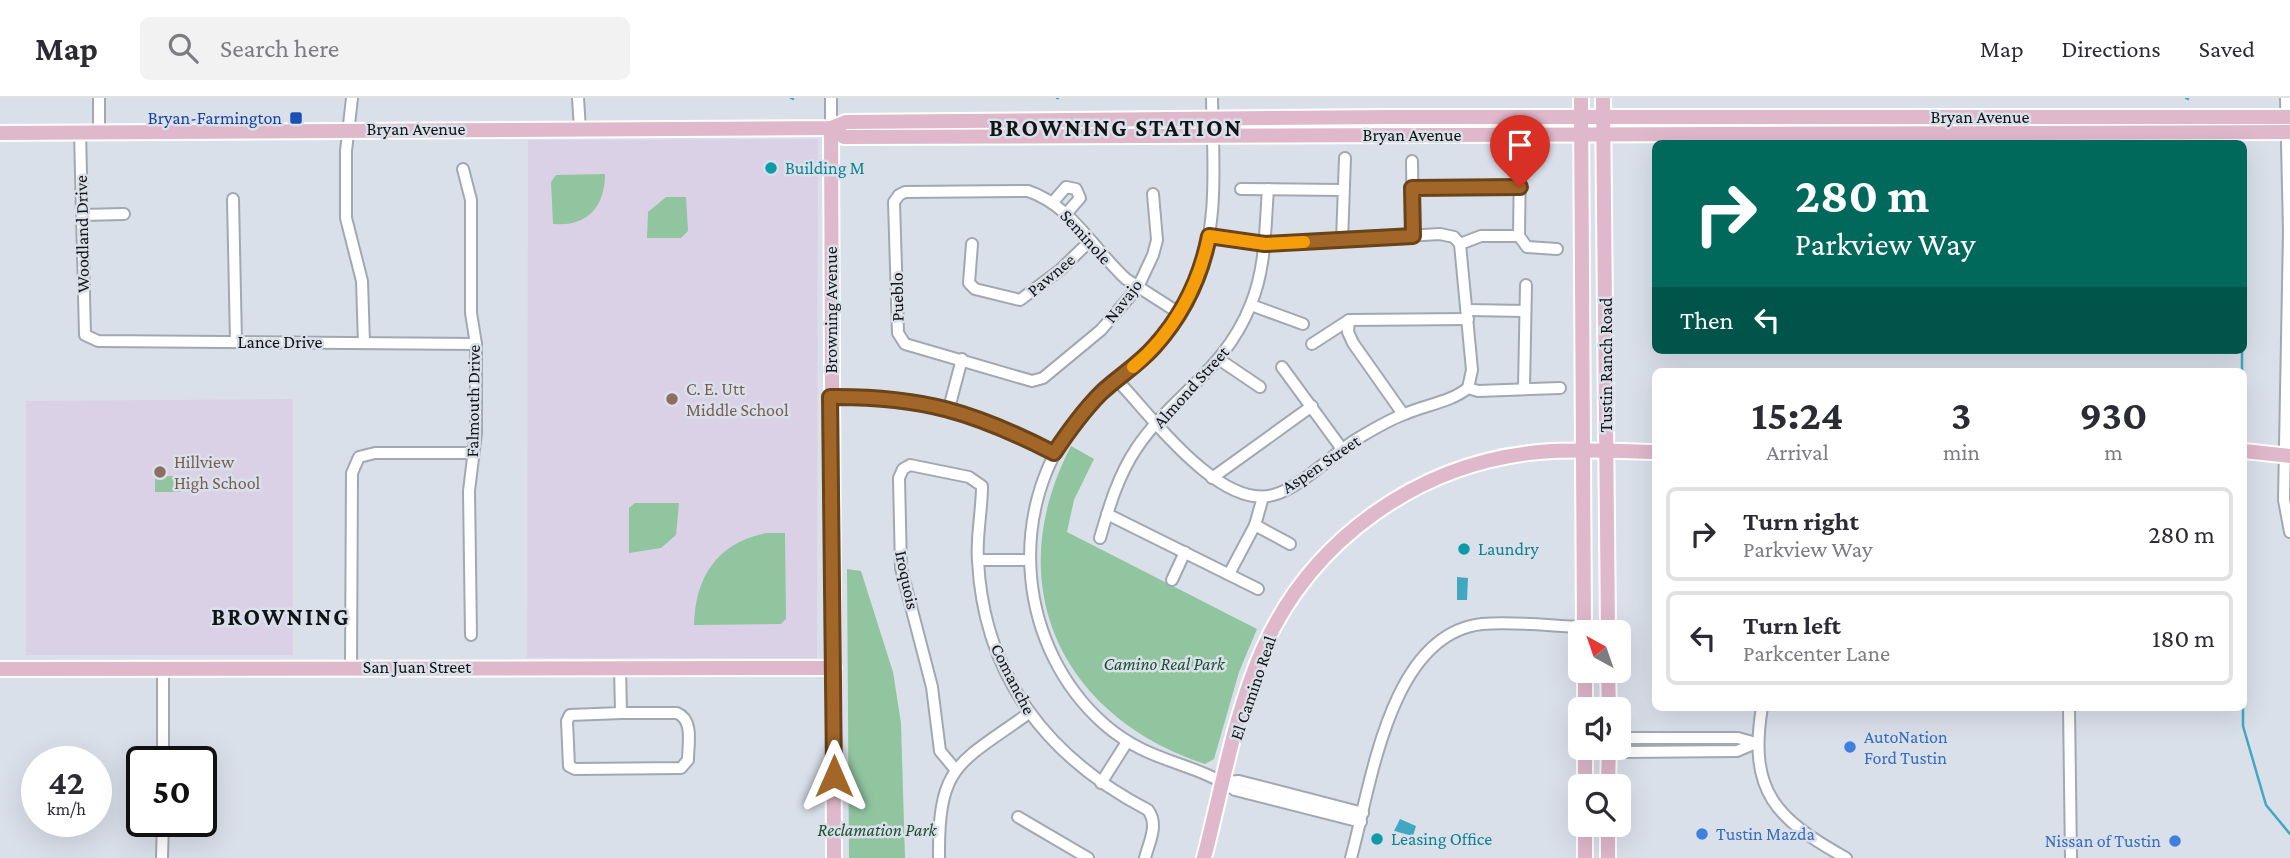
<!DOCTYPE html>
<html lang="en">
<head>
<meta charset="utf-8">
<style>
	body { margin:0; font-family:"Crimson Pro",serif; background:#f2f2f3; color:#2b2b33; height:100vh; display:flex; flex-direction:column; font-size:26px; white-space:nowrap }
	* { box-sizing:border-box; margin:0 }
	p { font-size:23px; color:#7c7c81 }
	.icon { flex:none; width:38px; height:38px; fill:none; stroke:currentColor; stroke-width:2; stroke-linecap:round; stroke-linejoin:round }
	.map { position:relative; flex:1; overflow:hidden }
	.sheet { position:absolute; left:1652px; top:270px; width:595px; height:343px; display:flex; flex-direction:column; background:#fff; border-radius:10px; box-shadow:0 7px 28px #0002 }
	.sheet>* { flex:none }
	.banner { position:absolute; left:1652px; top:42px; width:595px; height:214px; border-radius:10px; box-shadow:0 7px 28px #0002; background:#00695c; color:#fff; overflow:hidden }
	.needle { width:46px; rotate:320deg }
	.tools { position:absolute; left:1568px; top:522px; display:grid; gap:14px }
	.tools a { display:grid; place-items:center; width:63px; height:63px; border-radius:10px; background:#fff; box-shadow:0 7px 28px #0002; font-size:35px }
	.speed { position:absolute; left:21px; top:648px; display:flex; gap:14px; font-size:35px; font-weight:700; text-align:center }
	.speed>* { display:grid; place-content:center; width:91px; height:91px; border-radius:50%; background:#fff; box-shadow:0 7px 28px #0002; line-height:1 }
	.speed small { font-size:18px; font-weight:400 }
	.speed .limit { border:4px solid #111; border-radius:10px; background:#fff; color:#111 }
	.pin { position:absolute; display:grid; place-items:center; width:60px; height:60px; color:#fff; margin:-72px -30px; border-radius:50% 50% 50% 0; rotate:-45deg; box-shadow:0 0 7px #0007 }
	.pin .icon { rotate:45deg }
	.me { position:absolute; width:77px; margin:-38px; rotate:0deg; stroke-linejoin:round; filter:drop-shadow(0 0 5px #0008) }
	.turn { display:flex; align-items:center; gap:24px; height:147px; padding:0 28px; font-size:32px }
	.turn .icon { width:91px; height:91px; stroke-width:2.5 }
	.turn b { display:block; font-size:49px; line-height:60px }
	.then { display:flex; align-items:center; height:66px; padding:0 28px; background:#0003; gap:14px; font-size:26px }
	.eta { display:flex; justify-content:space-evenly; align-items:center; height:119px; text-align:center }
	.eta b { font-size:42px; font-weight:700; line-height:49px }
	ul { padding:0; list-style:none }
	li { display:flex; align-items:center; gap:21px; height:94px; margin:0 14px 10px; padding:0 14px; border:4px solid #e1e1e2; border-radius:10px }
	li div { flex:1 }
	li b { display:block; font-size:26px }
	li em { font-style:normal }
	header { display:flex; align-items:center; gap:42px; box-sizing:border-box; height:98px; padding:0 35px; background:#fff; border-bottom:2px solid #e1e1e2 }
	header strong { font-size:33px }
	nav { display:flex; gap:38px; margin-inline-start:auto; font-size:24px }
	.search { width:490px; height:63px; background:#f2f2f3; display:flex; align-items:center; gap:18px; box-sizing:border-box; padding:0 24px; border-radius:10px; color:#7c7c81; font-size:26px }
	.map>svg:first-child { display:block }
	.education { fill:#dbd1e6 }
	.green { fill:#91c5a0 }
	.water { fill:#42a8c2 }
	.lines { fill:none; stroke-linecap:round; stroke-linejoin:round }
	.stream { stroke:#42a8c2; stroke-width:2.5 }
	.minor-casing { stroke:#a2a8b1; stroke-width:14 }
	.major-casing { stroke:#fff; stroke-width:18 }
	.minor { stroke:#fff; stroke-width:10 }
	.major { stroke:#e0b8cb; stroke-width:14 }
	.route-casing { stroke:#69431a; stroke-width:18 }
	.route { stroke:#a26728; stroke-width:12 }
	.slow { stroke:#f59e0b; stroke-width:12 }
	.transit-dot { fill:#1a4fb4; stroke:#dae0ea; stroke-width:2.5 }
	.culture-dot { fill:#0f9aa8; stroke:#dae0ea; stroke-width:2.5 }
	.education-dot { fill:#8d6e63; stroke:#dae0ea; stroke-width:2.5 }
	.shop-dot { fill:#3f7fe0; stroke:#dae0ea; stroke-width:2.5 }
	.labels { text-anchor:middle; stroke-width:5; stroke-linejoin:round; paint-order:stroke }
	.street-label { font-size:18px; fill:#111316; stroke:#dae0ea }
	.transit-label { font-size:18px; fill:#164399; stroke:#dae0ea; text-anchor:end }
	.culture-label { font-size:18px; fill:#0d838f; stroke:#dae0ea; text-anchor:start }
	.education-label { font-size:18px; fill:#785e54; stroke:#dae0ea; text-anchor:start }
	.park-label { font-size:18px; font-style:italic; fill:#1b5030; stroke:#dae0ea }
	.shop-label { font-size:18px; fill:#366cbe; stroke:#dae0ea; text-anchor:start }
	.district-label { font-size:24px; font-weight:bold; letter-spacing:2px; fill:#111316; stroke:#dae0ea }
</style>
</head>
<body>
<header>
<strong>Map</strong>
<div class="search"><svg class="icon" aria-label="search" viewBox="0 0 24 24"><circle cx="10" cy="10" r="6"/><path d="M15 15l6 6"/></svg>Search here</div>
<nav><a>Map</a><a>Directions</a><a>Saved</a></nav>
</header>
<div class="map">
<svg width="2290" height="760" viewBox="0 0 2290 760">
	<rect width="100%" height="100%" fill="#dae0ea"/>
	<!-- education -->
	<g class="education">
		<path d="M818 41 817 560H527L528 42Z"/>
		<path d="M293 301V557H26V303Z"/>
	</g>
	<!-- green -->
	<g class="green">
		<path d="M605 76C605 109 587 129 553 126L551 84 556 77Z"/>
		<path d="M666 99H686L688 133 681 140H647L648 114Z"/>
		<path d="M1071 348 1094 361 1074 402 1067 434 1257 531 1239 574 1214 661 1205 666C1060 618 999 486 1071 348Z"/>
		<path d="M155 378H180L181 394H155Z"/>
		<path d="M635 405H679L676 437 661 450 629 455V410Z"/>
		<path d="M766 435H785L786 521 781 526 694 527C695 479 717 445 766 435Z"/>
		<path d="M847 471 861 473 893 574 901 625 905 760H849Z"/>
	</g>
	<!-- water -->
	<g class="water">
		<path d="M1457 479 1468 480 1467 502H1457Z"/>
		<path d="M1400 721 1416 728 1413 738 1394 733Z"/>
	</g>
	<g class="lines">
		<!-- stream -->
		<g class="stream">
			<path d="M791 0 793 1"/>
			<path d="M1057 0H1058"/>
			<path d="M2186 0 2188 1"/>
			<path d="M2242 252V273"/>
			<path d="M2243 609V628L2266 707 2290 736"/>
		</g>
		<defs>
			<g id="minor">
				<path d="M99 0V34"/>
				<path d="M352 0 346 53V120L362 183 364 245"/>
				<path d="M578 0 580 31"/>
				<path d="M831 0V30"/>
				<path d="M1212 0C1213 63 1220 130 1194 188 1180 217 1162 244 1138 265 1116 284 1094 300 1076 323 1005 413 1018 550 1104 626 1148 665 1192 663 1235 692L1361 724"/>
				<path d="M2286 0 2289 134 2284 402 2290 434"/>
				<path d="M80 34 85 237 98 243 476 246"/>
				<path d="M1412 63 1413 138"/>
				<path d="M463 71 471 102V215L476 246V335L469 393 471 537"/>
				<path d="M1412 90 1519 89"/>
				<path d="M1241 91 1343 92"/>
				<path d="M1153 96 1157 142 1153 157 1138 189 1101 232 1043 280 1032 283 905 246 898 235 894 104 899 97 905 94 1028 93C1071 107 1094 152 1126 181L1179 215"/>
				<path d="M233 101 236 244"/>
				<path d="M1053 104 1066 89 1076 91 1080 100 1066 116"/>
				<path d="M82 117 124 116"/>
				<path d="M1210 138 1265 146 1440 136 1454 139 1460 146 1481 138H1519L1527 149 1557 151"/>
				<path d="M1519 138 1520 60"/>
				<path d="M1342 143 1345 60"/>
				<path d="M972 146 969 185 975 191 1020 202 1060 172 1090 143"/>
				<path d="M1460 146 1472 272 1468 290"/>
				<path d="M1251 207 1303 226"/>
				<path d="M1467 212 1525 213"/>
				<path d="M1349 222 1348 234 1353 245 1403 316"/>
				<path d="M1312 246 1349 222 1468 221"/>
				<path d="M1220 262 1260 289"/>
				<path d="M1282 269 1342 351"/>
				<path d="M1117 282C1150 316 1219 412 1273 397 1301 390 1332 356 1357 341 1372 332 1388 322 1405 316 1425 307 1451 304 1468 290L1478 293 1560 290"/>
				<path d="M1524 290 1526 187"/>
				<path d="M830 299C921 298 974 314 1054 355"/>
				<path d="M949 310 962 261"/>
				<path d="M1212 380 1312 308"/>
				<path d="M1107 416 1258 491"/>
				<path d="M1255 427 1290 446"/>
				<path d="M1100 440C1109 409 1118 378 1136 351 1172 297 1225 273 1251 206 1266 169 1265 130 1268 91"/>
				<path d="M978 462H1030"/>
				<path d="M1229 476 1255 427 1263 399"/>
				<path d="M1172 482 1185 454"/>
				<path d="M351 569 352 375 359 359 375 355H474"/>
				<path d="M620 569 621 615H677C694 622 688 646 688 662L681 670 575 671 569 668 567 623 570 617 621 615"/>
				<path d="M1762 609C1748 694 1776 721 1846 760"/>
				<path d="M2069 609 2071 760"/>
				<path d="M1619 643 1627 640H1738L1756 645"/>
				<path d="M1614 649 1625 654 1737 653 1756 645"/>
				<path d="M163 663V570"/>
				<path d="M955 671 940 653 932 589 901 470 899 380 903 371 910 367 969 379 982 388C982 413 976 438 978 463 984 579 1048 660 1148 712 1159 727 1149 744 1145 760"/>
				<path d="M1223 684 1239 683 1363 715"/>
				<path d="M1101 685 1127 644"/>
				<path d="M1018 719 1088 760"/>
				<path d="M162 760 163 723"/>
				<path d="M939 760C938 666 958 666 1029 615"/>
				<path d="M1351 760C1371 688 1389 536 1482 526 1515 523 1551 528 1584 529"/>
			</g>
			<g id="major">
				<path d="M1581 0 1584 534"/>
				<path d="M1603 0 1608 534"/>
				<path d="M831 30 844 39 2290 34"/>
				<path d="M831 30 834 760"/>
				<path d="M0 35 831 30 846 24 1389 19H2290"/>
				<path d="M2244 353 2290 358"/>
				<path d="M0 571 834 570"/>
				<path d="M1585 572V611"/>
				<path d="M1608 572 1609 611"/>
				<path d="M1585 688V649"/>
				<path d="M1608 688 1609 649"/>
				<path d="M1204 760C1222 691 1234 617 1263 551 1312 441 1419 365 1539 354 1577 351 1617 353 1656 354"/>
				<path d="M1585 760V726"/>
				<path d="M1608 760V726"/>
			</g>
		</defs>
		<!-- minor casing -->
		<use href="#minor" class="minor-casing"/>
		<!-- major casing -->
		<use href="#major" class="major-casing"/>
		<!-- minor -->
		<use href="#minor" class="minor"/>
		<!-- major -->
		<use href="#major" class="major"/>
	</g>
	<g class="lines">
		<defs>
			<path id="route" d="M834 678 830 299C921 298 974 314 1054 355 1068 334 1083 313 1101 295 1118 279 1138 267 1154 249 1182 218 1201 179 1209 138L1265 146 1413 138 1412 90 1520 89"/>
		</defs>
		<!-- route casing -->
		<use href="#route" class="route-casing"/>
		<!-- route -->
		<use href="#route" class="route"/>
		<!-- slow -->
		<path class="slow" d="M1133 269C1173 236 1199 188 1209 138L1265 146 1304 144"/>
	</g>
	<!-- markers -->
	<rect class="transit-dot" x="289" y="13" width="14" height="14" rx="3.5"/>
	<g class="culture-dot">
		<circle cx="771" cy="70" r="7"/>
		<circle cx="1464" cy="451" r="7"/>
		<circle cx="1377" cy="741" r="7"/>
	</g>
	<g class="education-dot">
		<circle cx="672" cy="301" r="7"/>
		<circle cx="160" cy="374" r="7"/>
	</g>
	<g class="shop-dot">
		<circle cx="1850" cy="649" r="7"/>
		<circle cx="1702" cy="736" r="7"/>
		<circle cx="2175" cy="743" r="7"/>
	</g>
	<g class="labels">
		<!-- street labels -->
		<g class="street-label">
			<text x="1980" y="25">Bryan Avenue</text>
			<text x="416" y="37">Bryan Avenue</text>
			<text x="1412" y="43">Bryan Avenue</text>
			<text transform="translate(82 136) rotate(-91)" y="6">Woodland Drive</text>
			<text transform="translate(1086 139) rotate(48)" y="6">Seminole</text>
			<text transform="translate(1051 177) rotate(-40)" y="6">Pawnee</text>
			<text transform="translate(897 199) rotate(-91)" y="6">Pueblo</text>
			<text transform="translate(1123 203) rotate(-52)" y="6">Navajo</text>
			<text transform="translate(831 212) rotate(-90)" y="6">Browning Avenue</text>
			<text x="280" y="250">Lance Drive</text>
			<text transform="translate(1606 267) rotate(-90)" y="6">Tustin Ranch Road</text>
			<text transform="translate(1191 289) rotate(-48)" y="6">Almond Street</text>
			<text transform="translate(473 303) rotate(-89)" y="6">Falmouth Drive</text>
			<text transform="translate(1321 366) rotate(-34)" y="6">Aspen Street</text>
			<text transform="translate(907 482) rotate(78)" y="6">Iroquois</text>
			<text x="417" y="575">San Juan Street</text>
			<text transform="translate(1013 581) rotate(63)" y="6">Comanche</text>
			<text transform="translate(1253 590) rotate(-71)" y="6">El Camino Real</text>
		</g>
		<!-- transit labels -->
		<g class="transit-label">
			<text x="282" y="26">Bryan-Farmington</text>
		</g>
		<!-- culture labels -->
		<g class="culture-label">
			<text x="785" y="76">Building M</text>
			<text x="1478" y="457">Laundry</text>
			<text x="1391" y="747">Leasing Office</text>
		</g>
		<!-- education labels -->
		<g class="education-label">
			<text x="686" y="297">C. E. Utt<tspan x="686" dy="21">Middle School</tspan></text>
			<text x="174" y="370">Hillview<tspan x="174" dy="21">High School</tspan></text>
		</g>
		<!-- park labels -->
		<g class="park-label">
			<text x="1164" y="572">Camino Real Park</text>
			<text x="877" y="738">Reclamation Park</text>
		</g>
		<!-- shop labels -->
		<g class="shop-label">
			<text x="1864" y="645">AutoNation<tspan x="1864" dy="21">Ford Tustin</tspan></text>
			<text x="1716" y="742">Tustin Mazda</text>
			<text x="2161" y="749" text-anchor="end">Nissan of Tustin</text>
		</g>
		<!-- district labels -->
		<g class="district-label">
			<text x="1116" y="38">BROWNING STATION</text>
			<text x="281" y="527">BROWNING</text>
		</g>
	</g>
</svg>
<div class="tools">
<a><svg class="needle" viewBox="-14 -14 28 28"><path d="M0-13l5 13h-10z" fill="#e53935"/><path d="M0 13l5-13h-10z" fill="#7c7c81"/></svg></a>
<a><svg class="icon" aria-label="sound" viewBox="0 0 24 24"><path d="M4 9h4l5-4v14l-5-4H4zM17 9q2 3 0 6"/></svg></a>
<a><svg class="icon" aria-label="search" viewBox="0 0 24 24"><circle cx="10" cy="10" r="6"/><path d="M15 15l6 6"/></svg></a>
</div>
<div class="speed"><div>42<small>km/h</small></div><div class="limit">50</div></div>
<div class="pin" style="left:1520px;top:89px;background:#d93025"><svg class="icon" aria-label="arrive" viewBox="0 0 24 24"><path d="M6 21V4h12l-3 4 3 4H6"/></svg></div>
<svg class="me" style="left:834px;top:678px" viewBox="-20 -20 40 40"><path d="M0-17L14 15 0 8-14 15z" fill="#a26728" stroke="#fff" stroke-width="4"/></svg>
<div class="banner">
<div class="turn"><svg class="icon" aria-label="right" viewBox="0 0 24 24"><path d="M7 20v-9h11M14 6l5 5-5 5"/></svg><div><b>280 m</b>Parkview Way</div></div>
<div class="then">Then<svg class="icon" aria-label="left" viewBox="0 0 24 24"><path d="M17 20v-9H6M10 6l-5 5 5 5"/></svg></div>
</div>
<section class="sheet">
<div class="eta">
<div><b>15:24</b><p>Arrival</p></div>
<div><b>3</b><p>min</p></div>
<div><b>930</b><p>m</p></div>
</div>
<ul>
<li><svg class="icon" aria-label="right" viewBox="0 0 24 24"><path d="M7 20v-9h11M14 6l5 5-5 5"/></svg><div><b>Turn right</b><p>Parkview Way</p></div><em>280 m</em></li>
<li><svg class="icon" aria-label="left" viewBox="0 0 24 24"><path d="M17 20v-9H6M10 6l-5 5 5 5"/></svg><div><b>Turn left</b><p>Parkcenter Lane</p></div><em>180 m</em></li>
</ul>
</section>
</div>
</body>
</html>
